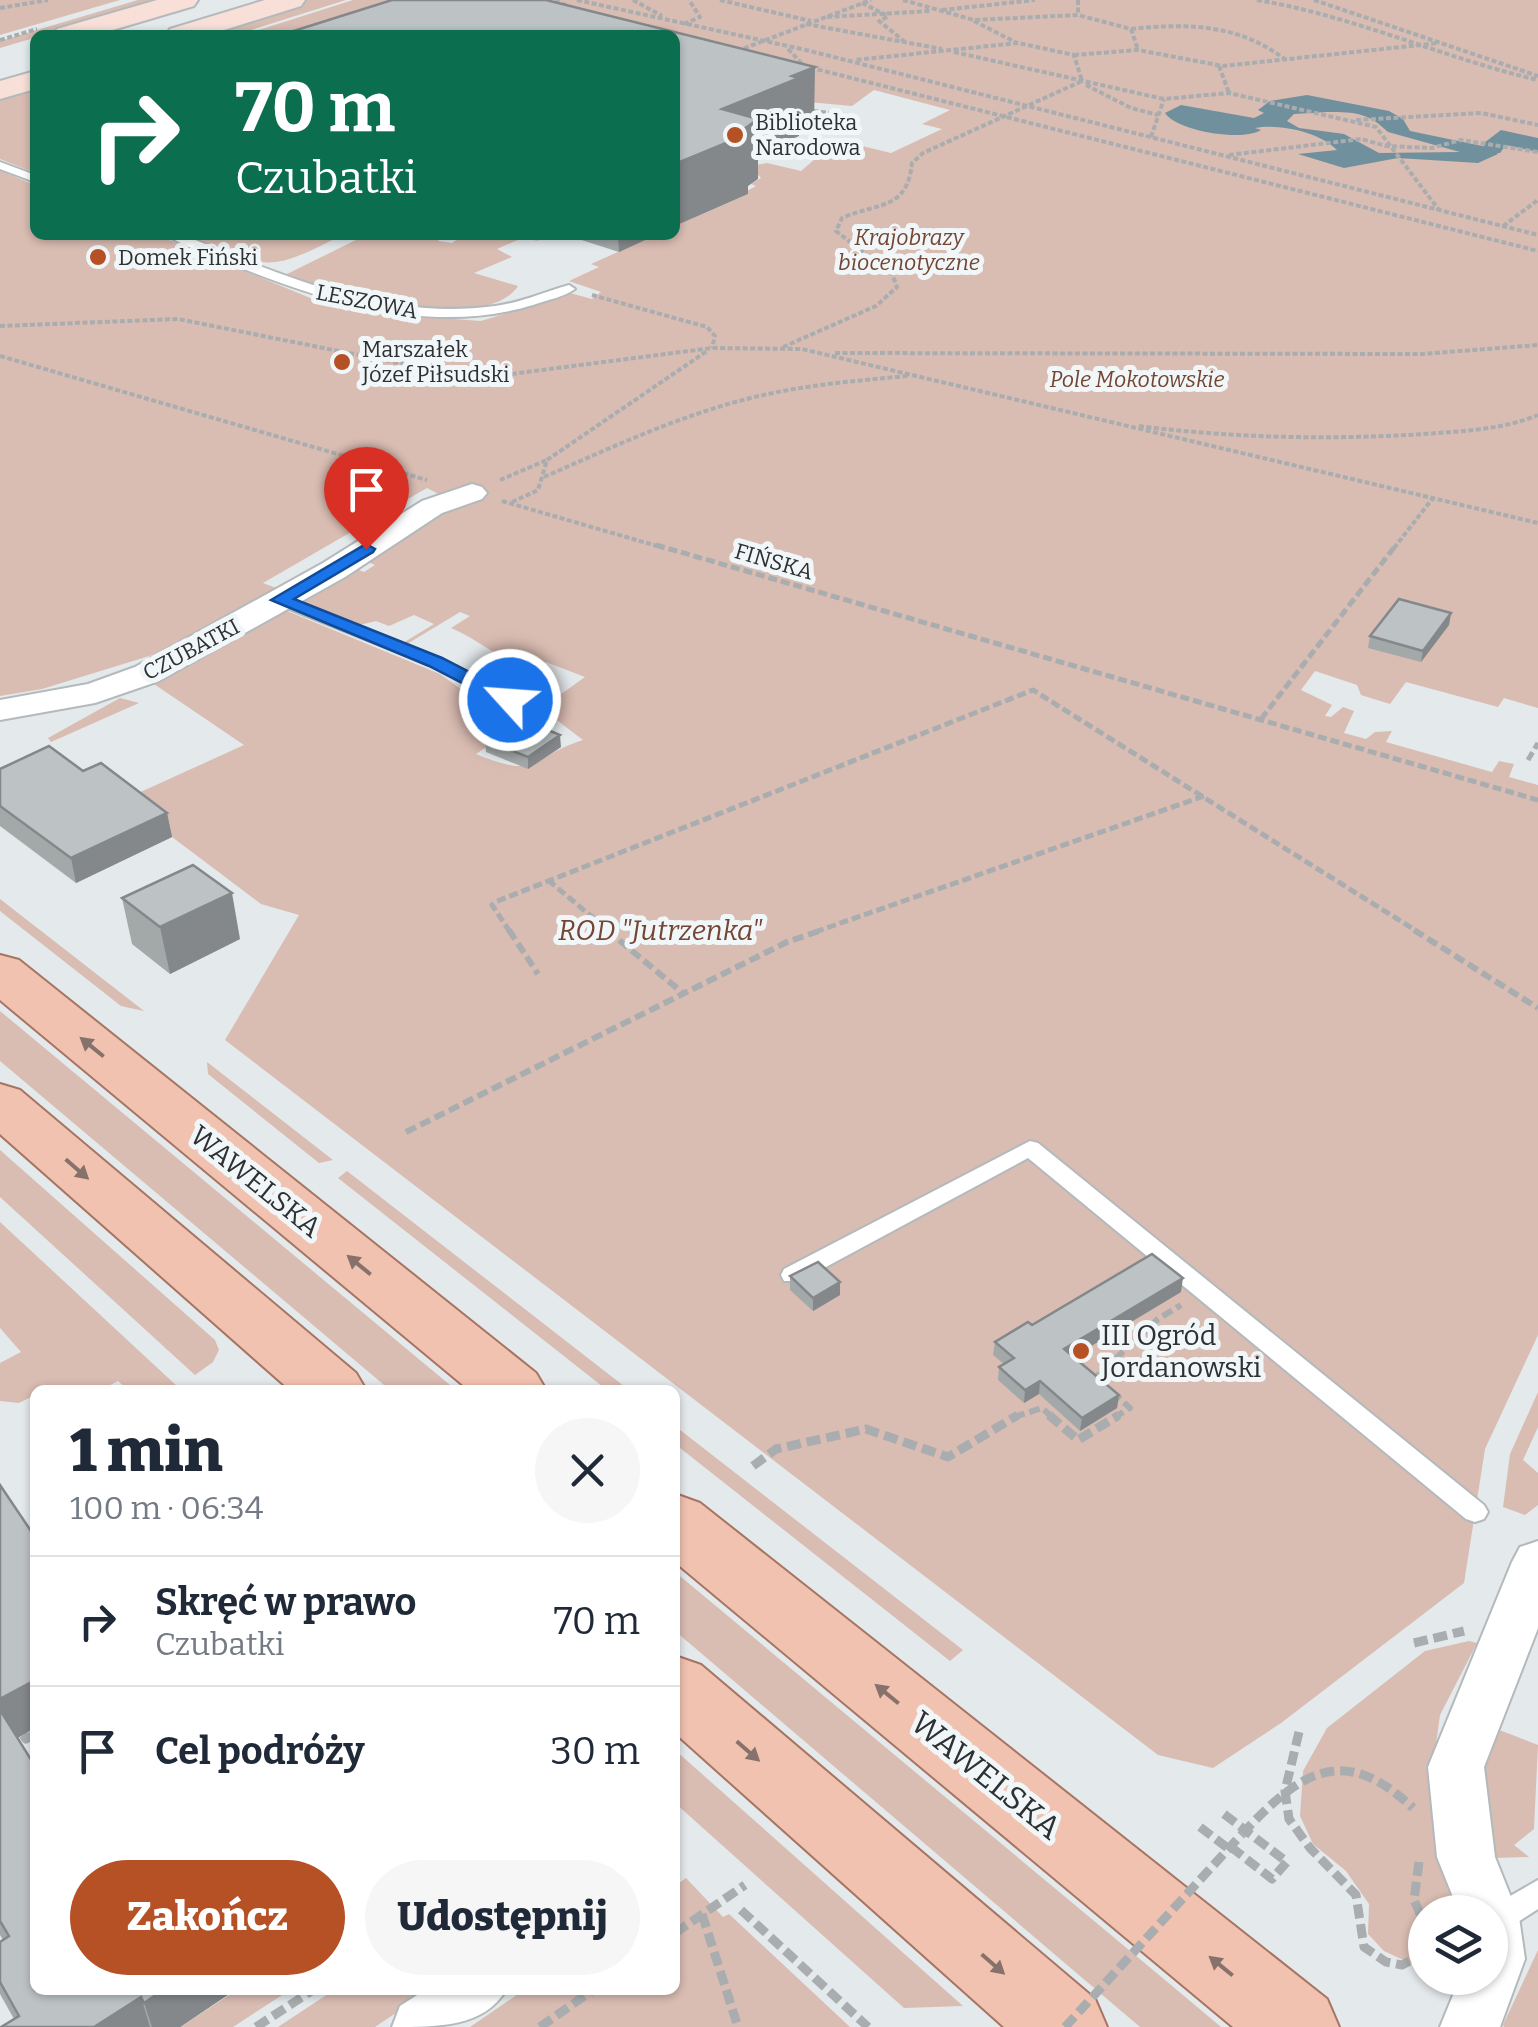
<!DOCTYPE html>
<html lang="pl">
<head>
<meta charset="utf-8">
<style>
	body { margin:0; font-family:Bitter,serif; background:#f6f6f7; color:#1f2937; height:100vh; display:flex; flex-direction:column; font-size:38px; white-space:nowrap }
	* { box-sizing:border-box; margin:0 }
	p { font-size:32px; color:#747a83 }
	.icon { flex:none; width:55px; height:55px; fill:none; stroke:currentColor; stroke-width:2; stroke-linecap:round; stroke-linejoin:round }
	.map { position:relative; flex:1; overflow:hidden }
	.details { position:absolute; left:30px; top:1385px; width:650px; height:610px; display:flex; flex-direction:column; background:#fff; border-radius:15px; box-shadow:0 2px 8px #0004 }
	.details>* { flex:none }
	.banner { position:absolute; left:30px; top:30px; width:650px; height:210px; border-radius:15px; box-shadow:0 2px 8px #0004; background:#0b6e4f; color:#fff; overflow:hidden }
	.controls { position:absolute; left:1408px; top:1895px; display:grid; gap:20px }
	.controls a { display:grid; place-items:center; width:100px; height:100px; border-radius:50%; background:#fff; box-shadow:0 2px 8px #0004; font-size:50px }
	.pin { position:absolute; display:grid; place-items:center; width:85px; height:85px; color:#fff; margin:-102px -42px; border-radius:50% 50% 50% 0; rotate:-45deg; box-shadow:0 0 10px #0007 }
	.pin .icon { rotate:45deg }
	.me { position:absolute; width:110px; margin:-55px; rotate:296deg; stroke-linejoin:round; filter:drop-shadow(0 0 8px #0008) }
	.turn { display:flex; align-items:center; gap:35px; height:210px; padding:0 40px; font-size:45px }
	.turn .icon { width:130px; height:130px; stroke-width:2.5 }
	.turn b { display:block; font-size:70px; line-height:85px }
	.round { display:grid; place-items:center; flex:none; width:105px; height:105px; border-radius:52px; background:#f6f6f7 }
	.overview { display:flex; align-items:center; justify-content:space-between; height:170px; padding:0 40px }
	h1 { font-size:60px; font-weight:800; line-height:75px }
	.cta { display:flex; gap:20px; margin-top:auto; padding:20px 40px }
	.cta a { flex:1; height:115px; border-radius:60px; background:#b65025; color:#fff; font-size:40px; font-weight:800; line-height:115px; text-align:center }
	.cta a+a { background:#f6f6f7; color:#1f2937 }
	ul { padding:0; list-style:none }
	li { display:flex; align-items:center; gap:30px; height:130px; padding:0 40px; border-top:2px solid #e0e1e3 }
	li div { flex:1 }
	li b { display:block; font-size:38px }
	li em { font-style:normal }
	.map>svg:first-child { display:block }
	.green { fill:#d9bcb2 }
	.water { fill:#70909d; fill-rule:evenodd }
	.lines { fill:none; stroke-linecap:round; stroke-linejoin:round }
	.canal { fill:#70909d; fill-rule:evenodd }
	.lane-casing { stroke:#b4b9bc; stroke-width:4 }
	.street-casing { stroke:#b4b9bc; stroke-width:4 }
	.secondary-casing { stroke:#b4b9bc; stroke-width:4 }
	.primary-casing { stroke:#a67462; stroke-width:4 }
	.path-far3 { stroke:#a9adaf; stroke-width:4; stroke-dasharray:5 2.5; stroke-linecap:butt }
	.path-far2 { stroke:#a9adaf; stroke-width:5; stroke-dasharray:9 4; stroke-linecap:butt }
	.path-far1 { stroke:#a9adaf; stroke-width:6; stroke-dasharray:11 5; stroke-linecap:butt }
	.path { stroke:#a9adaf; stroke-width:9; stroke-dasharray:14 6; stroke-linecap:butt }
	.lane { fill:#fff; fill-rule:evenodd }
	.street { fill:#fff; fill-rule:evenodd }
	.secondary { fill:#f8e0d8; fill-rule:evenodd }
	.primary { fill:#f1c2b0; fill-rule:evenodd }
	.path-bridge { stroke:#a9adaf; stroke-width:9; stroke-dasharray:14 6; stroke-linecap:butt }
	.wall { fill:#a3a8a9 }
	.shaded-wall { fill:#84888a }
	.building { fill:#bdc3c5; stroke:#84888a; stroke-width:2.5 }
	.oneway { fill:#86726a }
	.route { fill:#1a73e8; stroke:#114b97; stroke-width:2.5 }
	.poi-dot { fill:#b65025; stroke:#f1f7f9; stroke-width:4 }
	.labels { text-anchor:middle; stroke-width:10; stroke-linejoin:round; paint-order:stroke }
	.far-poi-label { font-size:22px; fill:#2e3031; stroke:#f1f7f9; text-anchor:start }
	.far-park-label { font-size:22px; font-style:italic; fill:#744533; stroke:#f1f7f9 }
	.far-street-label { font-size:22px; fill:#2e3031; stroke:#f1f7f9 }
	.park-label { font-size:28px; font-style:italic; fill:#744533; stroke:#f1f7f9 }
	.street-label { font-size:28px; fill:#2e3031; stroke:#f1f7f9 }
	.poi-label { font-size:28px; fill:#2e3031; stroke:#f1f7f9; text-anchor:start }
	.near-street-label { font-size:32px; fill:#2e3031; stroke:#f1f7f9 }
</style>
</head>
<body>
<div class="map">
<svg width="1538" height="2027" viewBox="0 0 1538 2027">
	<rect width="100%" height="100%" fill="#e4e9ec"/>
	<!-- green -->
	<g class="green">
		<path d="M0 0H120L0 35Z"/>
		<path d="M138 0H163L0 48V41Z"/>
		<path d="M307 0H346L235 35H195Z"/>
		<path d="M353 0H389L367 28 351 35H243Z"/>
		<path d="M494 0H1538V708L1504 698 1498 707 1406 682 1390 704 1361 695 1357 685 1315 671 1301 690 1332 705 1325 716 1331 717 1343 707 1354 711 1344 733 1366 739 1375 732 1392 731 1386 742 1492 772 1499 761 1514 764 1509 777 1538 785V1335L1485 1449 1464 1583 1281 1723 1213 1768 1158 1755 225 1040 299 915 261 904 123 800 244 745 151 682 287 611 440 674 496 714 521 724 476 754C539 780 528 758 583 740L545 711 550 702 585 677 546 662 510 686 492 679 515 663C490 653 476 638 451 628L470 616 460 612 407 644 403 643 434 624 414 615 389 626 376 621 355 626 295 602 354 568 364 572 375 565 366 561 457 504 427 488 263 583 276 588 159 653 42 689 0 696V171L35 185V235H157L320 302 374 313 481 321 570 293 592 299 601 292 569 281 599 267 591 264 656 235H675V226L748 194 745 192 756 186 751 184 761 178 750 166 767 163 801 171 837 140 891 153 942 129 922 124 950 110 874 90 852 106 786 100 675 35Z"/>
		<path d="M35 87V173L0 159V98Z"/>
		<path d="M187 235H342C263 276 267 267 187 235Z"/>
		<path d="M366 235H444L438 241 452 243C470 229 519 231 539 241L522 238 497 249 512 257 474 273 518 286C487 335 328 294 285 275Z"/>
		<path d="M120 698 139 703 51 742 48 738Z"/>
		<path d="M0 899 144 1011 121 1006 0 911Z"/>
		<path d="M0 1011 456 1390H390L0 1061Z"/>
		<path d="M207 1062 333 1160 319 1163 208 1074Z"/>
		<path d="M0 1150 215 1340 219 1350 213 1362 195 1375 0 1197Z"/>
		<path d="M347 1171 629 1390H607L338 1178Z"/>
		<path d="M0 1222 179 1388 128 1390 118 1381C94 1396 61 1390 35 1390V1395L19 1403 0 1401V1363L21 1352 0 1328Z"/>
		<path d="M1538 1392V1427L1523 1460 1538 1473V1505L1525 1515 1503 1507 1510 1454Z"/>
		<path d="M675 1426 963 1650 950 1661 675 1444Z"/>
		<path d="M675 1572 1171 1985 1221 2027H1140L675 1631Z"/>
		<path d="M1469 1641 1477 1643 1440 1715 1429 1795 1467 1912H1425V1970L1384 1951 1368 1934 1369 1904 1346 1871 1313 1844 1300 1816 1303 1771 1327 1728 1425 1651Z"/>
		<path d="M1494 1728 1538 1745 1534 1829 1514 1845 1529 1857 1494 1858 1479 1794Z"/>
		<path d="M675 1750 963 2006 904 2008 675 1803Z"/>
		<path d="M686 1878 723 1917 729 1914 850 2027H470L524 1990H675V1886Z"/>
		<path d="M1538 1950V2027H1504L1503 2025Z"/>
		<path d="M237 1990H290L233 2027H180Z"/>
		<path d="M334 1990H430L375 2027H278Z"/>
	</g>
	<!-- water -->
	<path class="water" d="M1307 95 1389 111 1403 119 1410 131 1492 148 1498 154 1478 163 1398 158 1344 168 1298 154 1337 150C1320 132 1278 123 1255 128L1261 130C1243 142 1176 131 1165 113L1181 105 1254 118 1264 113 1258 110 1270 101ZM1327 112C1357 112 1368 113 1388 132L1460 152 1379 153 1344 134 1299 128 1287 121 1294 114Z"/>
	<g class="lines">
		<!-- canal -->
		<path class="canal" d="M1501 130 1538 138V152L1506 145 1500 153H1484V143Z"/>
		<defs>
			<g id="lane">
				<path d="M0 162 35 175V182L0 169Z"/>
				<path d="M167 235H183C283 276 384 321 495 306 520 303 544 292 569 285L575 289C564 297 547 300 533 305 431 336 325 302 229 263 209 254 184 247 167 235Z"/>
				<path d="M280 595 442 659 518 700 510 705 504 704 430 665 274 603 272 600Z"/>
				<path d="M1030 1141 1038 1143 1484 1505 1488 1512 1484 1519 1475 1522 1466 1519 1028 1158 800 1281H784L781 1275 784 1269Z"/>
				<path d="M1538 1880V1909L1504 1931 1490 1933V1912L1484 1911Z"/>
			</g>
			<g id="street">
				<path d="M472 484 482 487 487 493 482 499 442 513 345 577 159 681 95 703 0 720V700L88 684 135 667 323 563 422 501Z"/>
				<path d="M1538 1541V1628L1484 1767 1495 1857 1519 1917 1525 1959 1500 2027H1440L1460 1978H1490V1912H1459L1437 1857 1428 1767 1512 1562 1520 1547Z"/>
				<path d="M425 1990H506C484 2027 439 2027 392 2027L400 2006Z"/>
			</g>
			<g id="secondary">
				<path d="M157 0H198L194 6 96 35H53L57 29Z"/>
				<path d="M265 0H305L301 6 208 35H166L170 29Z"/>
				<path d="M35 71V89L0 99V81Z"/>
			</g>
			<g id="primary">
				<path d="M0 955 19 960 536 1373 546 1390H469L0 1000Z"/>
				<path d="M0 1084 20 1090 356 1373 366 1390H290L0 1134Z"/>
				<path d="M675 1494 700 1503 1327 1999 1339 2027H1233L675 1562Z"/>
				<path d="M675 1656 701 1665 1095 1999 1107 2027H1004L675 1733Z"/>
			</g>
		</defs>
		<!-- lane casing -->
		<use href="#lane" class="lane-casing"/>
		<!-- street casing -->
		<use href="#street" class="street-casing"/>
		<!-- secondary casing -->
		<use href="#secondary" class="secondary-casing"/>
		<!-- primary casing -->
		<use href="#primary" class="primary-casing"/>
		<!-- path-far3 -->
		<g class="path-far3">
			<path d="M555 0 572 8"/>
			<path d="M577 0 806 50 1538 235"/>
			<path d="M633 0 662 16"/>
			<path d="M720 0 811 21"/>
			<path d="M903 0 974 20 1078 15 1131 29 1138 50"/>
			<path d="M1078 0V15"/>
			<path d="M1257 0C1354 16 1443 58 1538 80"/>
			<path d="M1314 0 1538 76"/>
			<path d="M862 3 886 15"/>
			<path d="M0 8 48 0"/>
			<path d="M942 10 1035 0"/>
			<path d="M827 17 930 11"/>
			<path d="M887 17 879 21 905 42"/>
			<path d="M974 21 1017 43"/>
			<path d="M684 24 700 17 689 0"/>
			<path d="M806 24 942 49"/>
			<path d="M1131 29C1188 23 1239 24 1286 60"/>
			<path d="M0 40 37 29"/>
			<path d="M788 49 804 66 1538 251"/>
			<path d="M737 51 871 0"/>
			<path d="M954 52 1164 99 1229 93 1376 127 1439 210"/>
			<path d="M1074 55 1138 50 1223 66 1439 43"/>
			<path d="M1219 66 1229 93"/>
			<path d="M1086 85 1131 108 1158 115"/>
			<path d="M806 110 854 116"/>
			<path d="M1356 120 1481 113 1538 125"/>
			<path d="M1151 137 1164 99"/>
			<path d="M1229 155 1361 139 1386 146 1432 148 1461 140 1538 152"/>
			<path d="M1503 226 1538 200"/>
			<path d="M592 295 707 327 715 336 712 348"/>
			<path d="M0 326 178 319 459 375 511 374 712 348 802 349 1538 523"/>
			<path d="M783 347 876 306 897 287 892 274 836 231 842 218C878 202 907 211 912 163L923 153 1082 81 1074 55 1018 43 855 60"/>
			<path d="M835 353 1422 354 1538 345"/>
			<path d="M0 356 427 480"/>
			<path d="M1139 426C1234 438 1329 440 1424 434 1463 431 1501 430 1538 415"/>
			<path d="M544 477C608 449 672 419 739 401 794 386 851 381 908 376"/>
			<path d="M500 480 547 460"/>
			<path d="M502 501 664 548"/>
			<path d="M512 502 538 490 547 460 707 351"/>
			<path d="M1394 548 1433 498"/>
		</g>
		<!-- path-far2 -->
		<g class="path-far2">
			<path d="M656 545 1538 800"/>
			<path d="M1261 719 1396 545"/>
			<path d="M1528 760 1538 743"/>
			<path d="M548 880 610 932"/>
			<path d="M510 932 492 905 495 902 1033 690 1418 932"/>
			<path d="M815 932 1204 796"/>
		</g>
		<!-- path-far1 -->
		<g class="path-far1">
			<path d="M509 930 538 974"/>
			<path d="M607 930 684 994"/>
			<path d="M1414 930 1538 1008"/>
			<path d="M406 1132 787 942 822 930"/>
			<path d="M1098 1381 1095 1378 1158 1319 1181 1305"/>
			<path d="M1112 1392 1130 1408 1115 1417"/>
			<path d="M1014 1417 1042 1408 1052 1417"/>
		</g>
		<!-- path -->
		<g class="path">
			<path d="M1049 1415 1078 1440 1119 1415"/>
			<path d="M753 1466 776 1449 866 1429 948 1457 1018 1415"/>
			<path d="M1414 1643 1464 1631"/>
			<path d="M1299 1732 1285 1791 1289 1819 1310 1848 1356 1895 1364 1947 1386 1962 1402 1965 1425 1953"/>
			<path d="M23 1735 26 1739 35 1734"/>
			<path d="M1224 1814 1287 1862 1272 1879 1231 1847"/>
			<path d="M1200 1827 1229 1849"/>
			<path d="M1242 1834C1300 1772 1343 1742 1413 1808"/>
			<path d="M1419 1862 1414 1900 1425 1925"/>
			<path d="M741 1910 868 2027"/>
			<path d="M702 1914 738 2027"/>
			<path d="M675 1933 745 1885"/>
			<path d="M256 2027 313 1990"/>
			<path d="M540 2027 593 1990"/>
		</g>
		<!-- lane -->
		<use href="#lane" class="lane"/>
		<!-- street -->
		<use href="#street" class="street"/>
		<!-- secondary -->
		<use href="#secondary" class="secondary"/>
		<!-- primary -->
		<use href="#primary" class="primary"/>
		<!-- path-bridge -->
		<path class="path-bridge" d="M1065 2027 1242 1834"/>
	</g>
	<!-- wall -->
	<g class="wall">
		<path d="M566 235H656L619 252Z"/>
		<path d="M1451 613 1449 625 1421 662 1368 648 1370 636Z"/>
		<path d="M485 740 561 747 528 769 486 752Z"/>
		<path d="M0 769 83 771 167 813 172 837 76 883 0 826Z"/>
		<path d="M122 898 240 939 170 974 132 944Z"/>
		<path d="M790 1276 840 1295 813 1311 790 1290Z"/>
		<path d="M1181 1292 1073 1356 1119 1395 1117 1408 1080 1431 1039 1394 1024 1403 998 1380 999 1367 1004 1364 993 1355 995 1342 1032 1325Z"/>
		<path d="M0 1485 35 1990H235L180 2027H1L14 2019 0 1994V1942L3 1940 0 1935Z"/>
	</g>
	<!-- shaded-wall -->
	<g class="shaded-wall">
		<path d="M815 67 814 124 799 131V136L758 154V179L748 186V194L675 226V164L722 109Z"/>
		<path d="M618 235H656L619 252Z"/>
		<path d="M1451 613 1449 625 1421 662 1423 651Z"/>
		<path d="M560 735 561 747 528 769V757Z"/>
		<path d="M167 813 172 837 76 883 71 858Z"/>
		<path d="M232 893 240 939 170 974 160 927Z"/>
		<path d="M1183 1278 1181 1292 1063 1363 1064 1349Z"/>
		<path d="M840 1282V1295L813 1311V1298Z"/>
		<path d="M1040 1381 1039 1394 1024 1403 1025 1390Z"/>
		<path d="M1119 1395 1117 1408 1080 1431 1082 1418Z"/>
		<path d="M35 1680V1728L9 1743 0 1716V1699Z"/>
		<path d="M163 1990H235L180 2027H152L144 2003Z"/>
		<path d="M141 1997 150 2027H94Z"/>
	</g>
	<!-- building -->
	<g class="building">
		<path d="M392 0H546L815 67 792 76 799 78 722 109 758 119 740 132 748 134 675 164V35H281Z"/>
		<path d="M1399 599 1451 613 1423 651 1370 636Z"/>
		<path d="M517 717 560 735 528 757 485 740Z"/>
		<path d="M49 746 83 771 101 763 167 813 71 858 0 806V769Z"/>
		<path d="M193 865 232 893 160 927 122 898Z"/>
		<path d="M1152 1254 1183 1278 1064 1349 1119 1395 1082 1418 1040 1381 1025 1390 999 1367 1014 1358 995 1342 1028 1322 1032 1325Z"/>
		<path d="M818 1262 840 1282 813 1298 790 1276Z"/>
		<path d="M0 1485 35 1537V1680L0 1699Z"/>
		<path d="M0 1710 35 1766V1990H163L144 2003 141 1997 94 2027H1L19 2016 0 1982V1942L9 1936 0 1921Z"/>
	</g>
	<!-- one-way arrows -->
	<defs><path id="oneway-solid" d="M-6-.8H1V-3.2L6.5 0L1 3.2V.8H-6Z" transform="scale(2.5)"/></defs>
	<g class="oneway">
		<use href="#oneway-solid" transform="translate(92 1047) rotate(-141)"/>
		<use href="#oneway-solid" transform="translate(77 1169) rotate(41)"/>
		<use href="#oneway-solid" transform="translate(359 1265) rotate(-141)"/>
		<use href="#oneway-solid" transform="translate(887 1694) rotate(-141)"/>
		<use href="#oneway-solid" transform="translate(748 1751) rotate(41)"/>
		<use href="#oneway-solid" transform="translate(993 1964) rotate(41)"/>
		<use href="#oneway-solid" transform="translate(1221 1966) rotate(-141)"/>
	</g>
	<!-- route -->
	<path class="route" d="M366 544 375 549 373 552 294 599 442 658 516 696V704H503L429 666 271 600Z"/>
	<!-- markers -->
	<g class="poi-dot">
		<circle cx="735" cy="135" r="10"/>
		<circle cx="98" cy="257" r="10"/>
		<circle cx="342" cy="362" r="10"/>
		<circle cx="1081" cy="1351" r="10"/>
	</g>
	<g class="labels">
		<!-- far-poi labels -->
		<g class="far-poi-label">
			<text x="755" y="130">Biblioteka<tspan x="755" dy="25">Narodowa</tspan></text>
			<text x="118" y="265">Domek Fiński</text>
			<text x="362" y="357">Marszałek<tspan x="362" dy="25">Józef Piłsudski</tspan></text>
		</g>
		<!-- far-park labels -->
		<g class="far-park-label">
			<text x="909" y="245">Krajobrazy<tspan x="909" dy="25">biocenotyczne</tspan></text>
			<text x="1137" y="387">Pole Mokotowskie</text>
		</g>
		<!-- far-street labels -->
		<g class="far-street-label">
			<text transform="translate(367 301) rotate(11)" y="8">LESZOWA</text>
			<text transform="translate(774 561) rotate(16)" y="8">FIŃSKA</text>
			<text transform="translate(191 649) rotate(-28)" y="8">CZUBATKI</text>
		</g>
		<!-- park labels -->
		<g class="park-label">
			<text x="660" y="940">ROD "Jutrzenka"</text>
		</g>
		<!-- street labels -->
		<g class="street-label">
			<text transform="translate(256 1181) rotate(39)" y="10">WAWELSKA</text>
		</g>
		<!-- poi labels -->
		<g class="poi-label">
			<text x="1101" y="1345">III Ogród<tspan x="1101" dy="32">Jordanowski</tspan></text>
		</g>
		<!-- near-street labels -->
		<g class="near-street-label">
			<text transform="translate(986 1775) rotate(39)" y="11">WAWELSKA</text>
		</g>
	</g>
</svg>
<div class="controls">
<a><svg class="icon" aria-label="layers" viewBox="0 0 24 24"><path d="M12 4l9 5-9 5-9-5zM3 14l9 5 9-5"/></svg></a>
</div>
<div class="pin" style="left:366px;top:549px;background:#d93025"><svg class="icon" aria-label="arrive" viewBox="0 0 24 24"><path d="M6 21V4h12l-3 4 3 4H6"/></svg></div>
<svg class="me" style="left:510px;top:700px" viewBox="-20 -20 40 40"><circle r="17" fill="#1a73e8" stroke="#fff" stroke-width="3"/><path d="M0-11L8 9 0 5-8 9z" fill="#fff"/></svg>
<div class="banner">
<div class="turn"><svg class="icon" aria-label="right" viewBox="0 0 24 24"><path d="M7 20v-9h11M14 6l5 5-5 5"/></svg><div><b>70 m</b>Czubatki</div></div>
</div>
<section class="details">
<div class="overview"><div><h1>1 min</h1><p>100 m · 06:34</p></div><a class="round"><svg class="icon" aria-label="close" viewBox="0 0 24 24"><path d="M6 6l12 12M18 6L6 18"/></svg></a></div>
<ul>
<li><svg class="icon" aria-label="right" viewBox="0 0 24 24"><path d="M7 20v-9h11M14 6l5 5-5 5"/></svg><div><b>Skręć w prawo</b><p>Czubatki</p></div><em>70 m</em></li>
<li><svg class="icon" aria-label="arrive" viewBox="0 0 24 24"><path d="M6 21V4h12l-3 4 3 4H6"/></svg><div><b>Cel podróży</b></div><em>30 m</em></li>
</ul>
<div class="cta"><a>Zakończ</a><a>Udostępnij</a></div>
</section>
</div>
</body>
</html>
